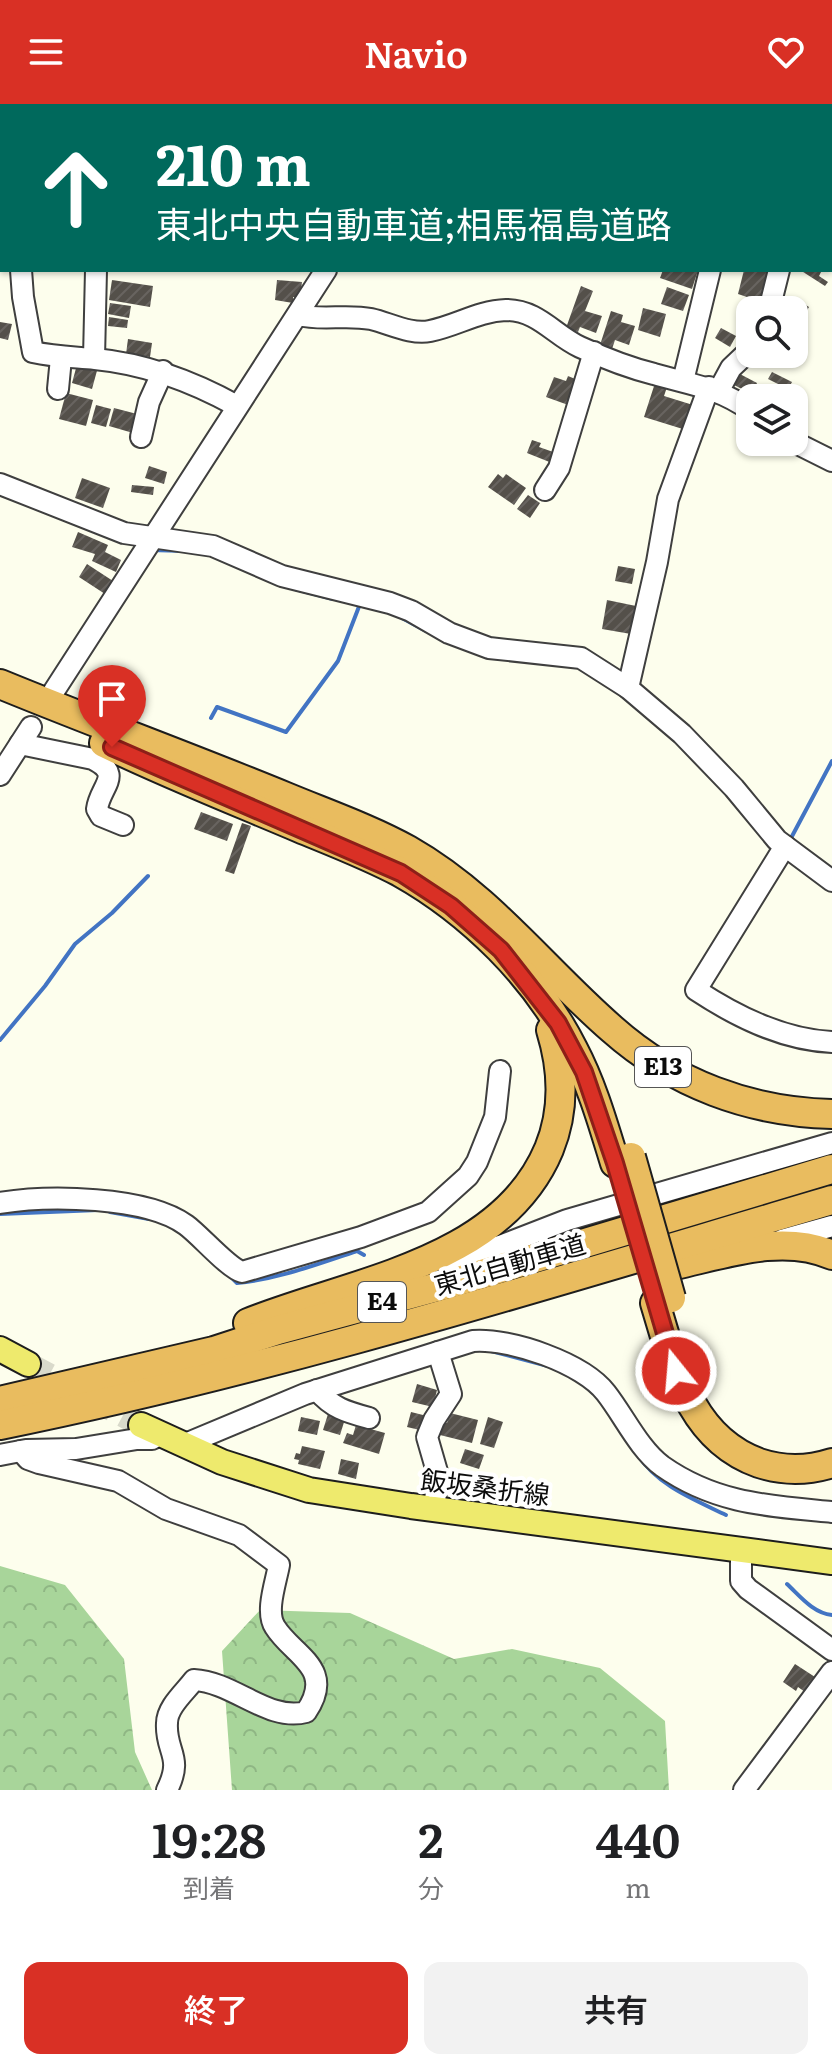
<!DOCTYPE html>
<html lang="ja">
<head>
<meta charset="utf-8">
<style>
	body { margin:0; font-family:Literata,"Noto Sans JP",serif; background:#f2f2f2; color:#202124; height:100vh; display:flex; flex-direction:column; font-size:30px; white-space:nowrap }
	* { box-sizing:border-box; margin:0 }
	p { font-size:26px; color:#757577 }
	.icon { flex:none; width:44px; height:44px; fill:none; stroke:currentColor; stroke-width:2; stroke-linecap:round; stroke-linejoin:round }
	.map { position:relative; height:1686px; overflow:hidden }
	.side { display:flex; flex-direction:column; background:#fff; flex:1 }
	.side>* { flex:none }
	.banner { position:absolute; left:0px; top:0px; width:832px; height:168px; box-shadow:0 2px 6px #0004; background:#00695c; color:#fff; overflow:hidden }
	.buttons { position:absolute; left:736px; top:192px; display:grid; gap:16px }
	.buttons a { display:grid; place-items:center; width:72px; height:72px; border-radius:16px; background:#fff; box-shadow:0 2px 6px #0004; font-size:40px }
	.pin { position:absolute; display:grid; place-items:center; width:68px; height:68px; color:#fff; margin:-82px -34px; border-radius:50% 50% 50% 0; rotate:-45deg; box-shadow:0 0 8px #0007 }
	.pin .icon { rotate:45deg }
	.me { position:absolute; width:88px; margin:-44px; rotate:343deg; stroke-linejoin:round; filter:drop-shadow(0 0 6px #0008) }
	.turn { display:flex; align-items:center; gap:28px; height:168px; padding:0 24px; font-size:36px }
	.turn .icon { width:104px; height:104px; stroke-width:2.5 }
	.turn b { display:block; font-size:56px; line-height:68px }
	.eta { display:flex; justify-content:space-evenly; align-items:center; height:136px; text-align:center }
	.eta b { font-size:48px; font-weight:600; line-height:56px }
	.primary-button { display:flex; gap:16px; margin-top:auto; padding:16px 24px }
	.primary-button a { flex:1; height:92px; border-radius:16px; background:#d93025; color:#fff; font-size:32px; font-weight:600; line-height:92px; text-align:center }
	.primary-button a+a { background:#f2f2f2; color:#202124 }
	header { display:flex; justify-content:space-between; align-items:center; height:104px; padding:0 24px; background:#d93025; color:#fff; font-size:36px; font-weight:600 }
	.map>svg:first-child { display:block }
	.forest { fill:url(#forest-crowns) }
	.lines { fill:none; stroke-linecap:round; stroke-linejoin:round }
	.stream { stroke:#4274c3; stroke-width:4 }
	.building { fill:url(#building-hatch) }
	.major-tunnel { stroke:#d9dacb; stroke-width:24; stroke-dasharray:24 12; stroke-linecap:butt }
	.minor-casing { stroke:#3f3f3f; stroke-width:24 }
	.major-casing { stroke:#1d1d1d; stroke-width:28 }
	.highway-casing { stroke:#1d1d1d; stroke-width:32 }
	.minor { stroke:#fff; stroke-width:20 }
	.major { stroke:#eeea6d; stroke-width:24 }
	.highway { stroke:#e9bc5f; stroke-width:28 }
	.highway-bridge-casing { stroke:#1d1d1d; stroke-width:32; stroke-linecap:butt }
	.highway-bridge { stroke:#e9bc5f; stroke-width:28 }
	.route-casing { stroke:#8d1f18; stroke-width:20 }
	.route { stroke:#d93025; stroke-width:14 }
	.labels { text-anchor:middle; stroke-width:8; stroke-linejoin:round; paint-order:stroke }
	.shield { fill:#fff; stroke:#555; stroke-width:2 }
	.shield-label { font-size:24px; font-weight:bold; fill:#0c0c0c }
	.street-label { font-size:26px; fill:#0c0c0c; stroke:#fff }
</style>
</head>
<body>
<header><svg class="icon" aria-label="menu" viewBox="0 0 24 24"><path d="M4 6h16M4 12h16M4 18h16"/></svg>Navio<svg class="icon" aria-label="heart" viewBox="0 0 24 24"><path d="M12 20l-8-8c-3-5 5-10 8-4 3-6 11-1 8 4z"/></svg></header>
<div class="map">
<svg width="832" height="1686" viewBox="0 0 832 1686">
	<defs>
		<pattern id="forest-crowns" width="20" height="18" patternUnits="userSpaceOnUse" patternTransform="scale(2)"><rect width="20" height="18" fill="#a8d59a"/><path d="M2 6a3 3 0 1 1 6 0M12 15a3 3 0 1 1 6 0" fill="none" stroke="#8fb684"/></pattern>
		<pattern id="building-hatch" width="6" height="6" patternUnits="userSpaceOnUse" patternTransform="scale(2)"><rect width="6" height="6" fill="#54504a"/><path d="M-1 1l2-2M0 6l6-6M5 7l2-2" fill="none" stroke="#686460"/></pattern>
	</defs>
	<rect width="100%" height="100%" fill="#fdfeed"/>
	<!-- forest -->
	<g class="forest">
		<path d="M0 1462 65 1481 124 1555 135 1648 152 1686H0Z"/>
		<path d="M260 1506 350 1509 454 1555 512 1545 600 1564 665 1617 669 1686H232L222 1547Z"/>
	</g>
	<g class="lines">
		<!-- stream -->
		<g class="stream">
			<path d="M151 446 186 447"/>
			<path d="M295 485 333 495"/>
			<path d="M402 514 426 527"/>
			<path d="M211 614 217 603 286 628 338 557 360 500"/>
			<path d="M790 736 832 657"/>
			<path d="M0 936 45 882 75 840 112 809 148 772"/>
			<path d="M110 1108 149 1115"/>
			<path d="M0 1110 98 1106"/>
			<path d="M229 1171 237 1179C279 1175 317 1160 357 1147L364 1151"/>
			<path d="M491 1247 548 1262"/>
			<path d="M637 1350C658 1382 693 1395 726 1411"/>
			<path d="M787 1480C800 1492 813 1509 832 1511"/>
		</g>
	</g>
	<!-- building -->
	<g class="building">
		<path d="M663 166H698L692 185 660 174Z"/>
		<path d="M744 166H772L765 199 738 190Z"/>
		<path d="M800 166H822L819 172 828 178 825 182Z"/>
		<path d="M112 176 153 182 150 203 109 196Z"/>
		<path d="M277 176 302 178 300 194 293 193V199L275 196Z"/>
		<path d="M581 182 593 187 585 207 602 212 596 229 580 223 578 228 566 224Z"/>
		<path d="M667 183 689 191 683 207 661 200Z"/>
		<path d="M794 194 809 203 797 224 794 223V206H779L785 195 791 199Z"/>
		<path d="M110 199 131 202 129 214 108 210Z"/>
		<path d="M643 204 666 210 660 233 638 226Z"/>
		<path d="M611 207 623 211 621 218 635 222 629 241 615 236 612 245 600 241Z"/>
		<path d="M109 213 128 216 127 224 108 222Z"/>
		<path d="M0 218 12 220 8 236 0 234Z"/>
		<path d="M721 224 736 232 730 243 715 234Z"/>
		<path d="M128 235 152 239 150 253 126 250Z"/>
		<path d="M78 257 98 263 92 285 72 279Z"/>
		<path d="M772 268 792 278 788 285 768 275Z"/>
		<path d="M738 269 757 279 752 290 732 280Z"/>
		<path d="M568 272 580 277 571 302 546 293 554 273 566 277Z"/>
		<path d="M655 279 667 283 664 292 693 301 686 326 644 313Z"/>
		<path d="M66 289 93 296 86 322 59 315Z"/>
		<path d="M96 301 111 305 106 323 91 319Z"/>
		<path d="M114 304 137 310 133 329 109 322Z"/>
		<path d="M532 336 541 339 539 343 556 349 552 359 527 349Z"/>
		<path d="M149 362 167 368 164 380 145 374Z"/>
		<path d="M498 370 503 374 506 370 526 384 514 401 488 383Z"/>
		<path d="M82 374 110 384 103 404 75 394Z"/>
		<path d="M132 381 154 383 153 391 131 388Z"/>
		<path d="M528 391 540 399 530 414 517 405Z"/>
		<path d="M78 428 108 441 105 448 121 456 116 468 92 457 95 450 72 443Z"/>
		<path d="M87 460 113 477 105 490 79 473Z"/>
		<path d="M618 462 635 465 632 480 615 477Z"/>
		<path d="M607 496 636 502 631 530 602 525Z"/>
		<path d="M201 708 233 720 227 737 194 725Z"/>
		<path d="M242 719 251 722 234 770 225 767Z"/>
		<path d="M417 1280 437 1286 433 1303 412 1298Z"/>
		<path d="M411 1308 427 1312 424 1327 407 1323Z"/>
		<path d="M450 1309 478 1316 472 1339 436 1330 439 1317 447 1319Z"/>
		<path d="M328 1310 345 1315 340 1331 323 1326Z"/>
		<path d="M301 1313 320 1317 317 1331 298 1327Z"/>
		<path d="M488 1313 503 1318 494 1344 480 1340Z"/>
		<path d="M356 1321 385 1329 379 1350 343 1339 347 1329 353 1331Z"/>
		<path d="M302 1342 325 1347 320 1365 298 1360 299 1356 294 1355 296 1349 300 1350Z"/>
		<path d="M465 1345 484 1351 479 1365 460 1359Z"/>
		<path d="M341 1355 359 1359 356 1375 338 1370Z"/>
		<path d="M795 1560 815 1573 805 1588 798 1583 796 1587 783 1578Z"/>
	</g>
	<g class="lines">
		<!-- major-tunnel -->
		<path class="major-tunnel" d="M28 1260 141 1321"/>
		<defs>
			<g id="minor">
				<path d="M535 0 538 2"/>
				<path d="M31 2V0"/>
				<path d="M430 2 431 0"/>
				<path d="M830 120 832 121"/>
				<path d="M21 166 23 193 33 248C55 253 74 253 95 255 147 260 192 277 237 302"/>
				<path d="M769 206 779 166"/>
				<path d="M299 211C322 217 346 210 371 215 389 219 411 231 430 227 456 222 478 207 506 206 538 206 554 231 580 243 604 254 630 264 654 270 692 281 717 283 750 306"/>
				<path d="M94 254 96 166"/>
				<path d="M683 277 710 166"/>
				<path d="M58 285 61 254"/>
				<path d="M718 288 731 264 750 246"/>
				<path d="M141 333 149 298 163 267"/>
				<path d="M794 338 832 357"/>
				<path d="M0 380 124 429 213 442 282 472 390 499 411 507 449 529 489 544 581 554 628 584 682 630 734 684 777 736 832 777"/>
				<path d="M545 386 559 364 594 248"/>
				<path d="M628 584 657 458 668 395 709 283"/>
				<path d="M54 587 326 166"/>
				<path d="M20 640 93 655C124 671 100 682 97 705L101 712 123 721"/>
				<path d="M0 671 31 623"/>
				<path d="M785 742 696 886C737 913 783 936 832 938"/>
				<path d="M0 1099C48 1091 146 1092 186 1121 200 1131 228 1164 242 1168L361 1133 428 1108 468 1072 477 1058 495 1013 500 967"/>
				<path d="M782 1136 832 1122"/>
				<path d="M443 1157 500 1142 567 1116 832 1039"/>
				<path d="M317 1286C332 1304 347 1308 369 1314"/>
				<path d="M183 1341 305 1290 473 1237C510 1234 583 1259 606 1289 624 1312 639 1345 662 1362 716 1400 769 1402 832 1408"/>
				<path d="M21 1347 28 1355 39 1359 118 1377 166 1405 239 1431 279 1461C276 1478 265 1508 275 1523 293 1552 336 1564 306 1608 268 1618 234 1578 194 1576 185 1588 167 1603 167 1619 165 1648 184 1652 167 1686"/>
				<path d="M0 1351 26 1346 76 1345 137 1335H152L160 1330"/>
				<path d="M434 1405 438 1371 427 1333 434 1316 451 1290 438 1248"/>
				<path d="M741 1445V1477L748 1485 832 1546"/>
				<path d="M744 1686 832 1568"/>
			</g>
			<g id="major">
				<path d="M0 1245 28 1260"/>
				<path d="M141 1321 222 1358 309 1386 411 1402 832 1458"/>
			</g>
			<g id="highway">
				<path d="M0 580C95 619 191 654 286 693 327 710 370 725 408 746 489 792 543 865 612 925 674 980 750 1008 832 1010"/>
				<path d="M104 639C168 670 234 696 300 724 334 738 368 751 400 768 471 808 536 872 573 945 592 981 603 1020 615 1059"/>
				<path d="M675 1161C724 1150 783 1129 832 1151"/>
				<path d="M655 1199C674 1261 689 1334 759 1359 783 1367 807 1367 832 1359"/>
				<path d="M248 1219C352 1177 501 1160 549 1045 565 1006 563 965 551 926"/>
				<path d="M0 1297 214 1247 278 1226 452 1179 832 1065"/>
				<path d="M0 1321C282 1264 557 1177 832 1096"/>
			</g>
		</defs>
		<!-- minor casing -->
		<use href="#minor" class="minor-casing"/>
		<!-- major casing -->
		<use href="#major" class="major-casing"/>
		<!-- highway casing -->
		<use href="#highway" class="highway-casing"/>
		<!-- minor -->
		<use href="#minor" class="minor"/>
		<!-- major -->
		<use href="#major" class="major"/>
		<!-- highway -->
		<use href="#highway" class="highway"/>
		<defs>
			<path id="highway-bridge" d="M631 1053 671 1194"/>
		</defs>
		<!-- highway-bridge casing -->
		<use href="#highway-bridge" class="highway-bridge-casing"/>
		<!-- highway-bridge -->
		<use href="#highway-bridge" class="highway-bridge"/>
	</g>
	<g class="lines">
		<defs>
			<path id="route" d="M112 643 401 769 451 802 501 846 558 919 584 968 615 1059 676 1267"/>
		</defs>
		<!-- route casing -->
		<use href="#route" class="route-casing"/>
		<!-- route -->
		<use href="#route" class="route"/>
	</g>
	<g class="labels">
		<!-- shield labels -->
		<g class="shield">
			<rect x="635" y="943" width="56" height="40" rx="6"/>
			<rect x="358" y="1178" width="48" height="40" rx="6"/>
		</g>
		<g class="shield-label">
			<text x="663" y="971">E13</text>
			<text x="382" y="1206">E4</text>
		</g>
		<!-- street labels -->
		<g class="street-label">
			<text transform="translate(510 1161) rotate(-16)" y="9">東北自動車道</text>
			<text transform="translate(485 1384) rotate(7)" y="9">飯坂桑折線</text>
		</g>
	</g>
</svg>
<div class="buttons">
<a><svg class="icon" aria-label="search" viewBox="0 0 24 24"><circle cx="10" cy="10" r="6"/><path d="M15 15l6 6"/></svg></a>
<a><svg class="icon" aria-label="layers" viewBox="0 0 24 24"><path d="M12 4l9 5-9 5-9-5zM3 14l9 5 9-5"/></svg></a>
</div>
<div class="pin" style="left:112px;top:643px;background:#d93025"><svg class="icon" aria-label="arrive" viewBox="0 0 24 24"><path d="M6 21V4h12l-3 4 3 4H6"/></svg></div>
<svg class="me" style="left:676px;top:1267px" viewBox="-20 -20 40 40"><circle r="17" fill="#d93025" stroke="#fff" stroke-width="3"/><path d="M0-11L8 9 0 5-8 9z" fill="#fff"/></svg>
<div class="banner">
<div class="turn"><svg class="icon" aria-label="ahead" viewBox="0 0 24 24"><path d="M12 20V5M6 11l6-6 6 6"/></svg><div><b>210 m</b>東北中央自動車道;相馬福島道路</div></div>
</div>
</div>
<section class="side">
<div class="eta">
<div><b>19:28</b><p>到着</p></div>
<div><b>2</b><p>分</p></div>
<div><b>440</b><p>m</p></div>
</div>
<div class="primary-button"><a>終了</a><a>共有</a></div>
</section>
</body>
</html>
